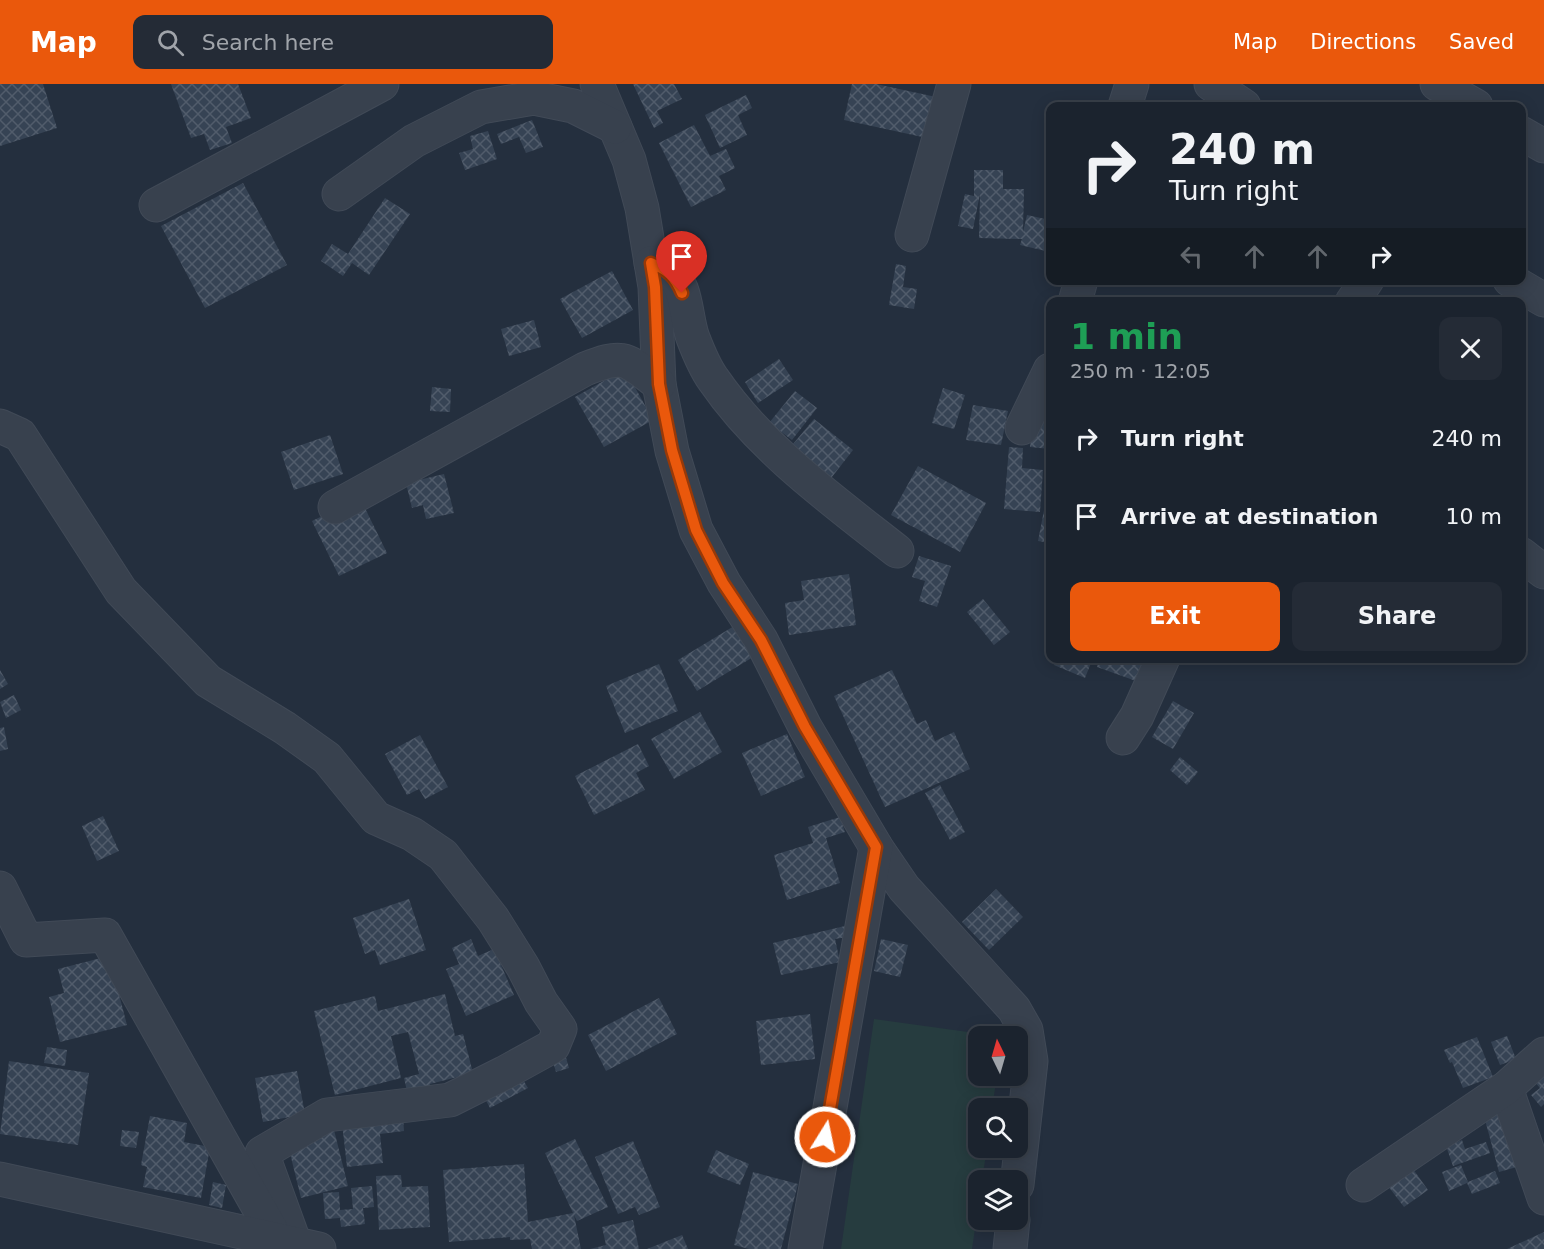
<!DOCTYPE html>
<html lang="en">
<head>
<meta charset="utf-8">
<style>
	body { margin:0; font-family:"DejaVu Sans",sans-serif; background:#242b36; color:#f1f3f6; height:100vh; display:flex; flex-direction:column; font-size:22px; white-space:nowrap }
	* { box-sizing:border-box; margin:0 }
	p { font-size:20px; color:#a0a4aa }
	.icon { flex:none; width:33px; height:33px; fill:none; stroke:currentColor; stroke-width:2; stroke-linecap:round; stroke-linejoin:round }
	.map { position:relative; flex:1; overflow:hidden }
	.panel { position:absolute; left:1046px; top:213px; width:480px; height:366px; display:flex; flex-direction:column; background:#1b232e; border-radius:12px; box-shadow:0 3px 15px #0003,0 0 0 2px #39404a }
	.panel>* { flex:none }
	.top-card { position:absolute; left:1046px; top:18px; width:480px; height:183px; border-radius:12px; box-shadow:0 3px 15px #0003,0 0 0 2px #39404a; background:#1b232e; color:#f1f3f6; overflow:hidden }
	.needle { width:39px; rotate:355deg }
	.tools { position:absolute; left:968px; top:942px; display:grid; gap:12px }
	.tools a { display:grid; place-items:center; width:60px; height:60px; border-radius:12px; background:#1b232e; box-shadow:0 3px 15px #0003,0 0 0 2px #39404a; font-size:30px }
	.pin { position:absolute; display:grid; place-items:center; width:51px; height:51px; color:#fff; margin:-62px -26px; border-radius:50% 50% 50% 0; rotate:-45deg; box-shadow:0 0 6px #0007 }
	.pin .icon { rotate:45deg }
	.me { position:absolute; width:66px; margin:-33px; rotate:10deg; stroke-linejoin:round; filter:drop-shadow(0 0 4px #0008) }
	.turn { display:flex; align-items:center; gap:21px; height:126px; padding:0 24px; font-size:27px }
	.turn .icon { width:78px; height:78px; stroke-width:2.5 }
	.turn b { display:block; font-size:42px; line-height:51px }
	.lanes { display:flex; align-items:center; height:57px; padding:0 24px; background:#0003; justify-content:center; gap:30px; direction:ltr }
	.lanes .off { opacity:.35 }
	.round { display:grid; place-items:center; flex:none; width:63px; height:63px; border-radius:12px; background:#242b36 }
	.summary { display:flex; align-items:center; justify-content:space-between; height:102px; padding:0 24px }
	h1 { font-size:36px; font-weight:600; line-height:45px; color:#1e9e55 }
	.cta { display:flex; gap:12px; margin-top:auto; padding:12px 24px }
	.cta a { flex:1; height:69px; border-radius:12px; background:#ea580c; color:#fff; font-size:24px; font-weight:600; line-height:69px; text-align:center }
	.cta a+a { background:#242b36; color:#f1f3f6 }
	ul { padding:0; list-style:none }
	li { display:flex; align-items:center; gap:18px; height:78px; padding:0 24px }
	li div { flex:1 }
	li b { display:block; font-size:22px }
	li em { font-style:normal }
	header { display:flex; align-items:center; gap:36px; box-sizing:border-box; height:84px; padding:0 30px; background:#ea580c; color:#fff }
	header strong { font-size:28px }
	nav { display:flex; gap:33px; margin-inline-start:auto; font-size:21px }
	.search { width:420px; height:54px; background:#242b36; display:flex; align-items:center; gap:15px; box-sizing:border-box; padding:0 21px; border-radius:12px; color:#a0a4aa; font-size:22px }
	.map>svg:first-child { display:block }
	.pitch { fill:#263c3f }
	.building { fill:url(#building-cross-hatch) }
	.lines { fill:none; stroke-linecap:round; stroke-linejoin:round }
	.minor-casing { stroke:#414a57; stroke-width:35 }
	.minor { stroke:#38414e; stroke-width:33 }
	.route-casing { stroke:#983908; stroke-width:15 }
	.route { stroke:#ea580c; stroke-width:10 }
</style>
</head>
<body>
<header>
<strong>Map</strong>
<div class="search"><svg class="icon" aria-label="search" viewBox="0 0 24 24"><circle cx="10" cy="10" r="6"/><path d="M15 15l6 6"/></svg>Search here</div>
<nav><a>Map</a><a>Directions</a><a>Saved</a></nav>
</header>
<div class="map">
<svg width="1544" height="1165" viewBox="0 0 1544 1165">
	<defs>
		<pattern id="building-cross-hatch" width="8" height="8" patternUnits="userSpaceOnUse" patternTransform="scale(1.5)"><rect width="8" height="8" fill="#364354"/><path d="M0 0l8 8M0 8l8-8" fill="none" stroke="#515c6b"/></pattern>
	</defs>
	<rect width="100%" height="100%" fill="#242f3e"/>
	<!-- pitch -->
	<path class="pitch" d="M874 935 997 952H978V992H997L992 1024H978V1064H987L982 1096H978V1125L972 1165H841Z"/>
	<!-- building -->
	<g class="building">
		<path d="M0 0H43L57 44 0 62Z"/>
		<path d="M171 0H238L251 34 226 43 232 59 210 66 204 50 191 54Z"/>
		<path d="M633 0H674L682 15 657 27 663 39 654 44Z"/>
		<path d="M852 0H876L936 13 927 54 844 36Z"/>
		<path d="M746 11 752 24 738 31 747 51 720 64 705 31Z"/>
		<path d="M532 36 543 63 526 69 519 53 501 60 497 50Z"/>
		<path d="M694 41 710 72 726 65 735 84 719 92 726 106 691 123 659 59Z"/>
		<path d="M488 47 497 75 465 86 459 69 473 65 470 52Z"/>
		<path d="M974 86H1003V105H1024L1023 148 1027 131 1050 136V168L1020 161 1022 155 979 154 980 110 973 145 958 142 965 110 974 112Z"/>
		<path d="M243 99 287 181 205 224 161 142Z"/>
		<path d="M385 114 410 130 369 191 352 179 343 192 321 177 332 160 348 170Z"/>
		<path d="M896 180 906 182 903 203 917 205 914 225 889 221Z"/>
		<path d="M612 187 633 226 582 254 560 215Z"/>
		<path d="M534 236 541 263 509 272 501 245Z"/>
		<path d="M779 275 793 296 758 319 745 298Z"/>
		<path d="M625 285 653 336 604 363 575 313Z"/>
		<path d="M432 303 451 305 450 328 430 327Z"/>
		<path d="M943 304 965 311 954 345 932 339Z"/>
		<path d="M795 307 817 324 792 356 769 339Z"/>
		<path d="M973 321 1008 327 1001 361 966 356Z"/>
		<path d="M1034 324 1050 326V365L1030 363Z"/>
		<path d="M814 335 853 366 828 398 788 366Z"/>
		<path d="M330 351 343 390 294 406 281 368Z"/>
		<path d="M1009 363 1023 364 1022 384 1043 386 1040 428 1004 425Z"/>
		<path d="M918 382 986 419 960 468 891 431Z"/>
		<path d="M444 390 454 429 426 435 423 421 412 424 406 399Z"/>
		<path d="M360 414 387 469 339 492 312 437Z"/>
		<path d="M1046 416 1050 417V459L1038 457Z"/>
		<path d="M919 472 951 482 937 523 919 517 925 497 912 493Z"/>
		<path d="M849 490 856 541 789 551 785 519 804 516 801 497Z"/>
		<path d="M983 515 1010 548 994 561 967 528Z"/>
		<path d="M744 536 763 567 697 607 678 576Z"/>
		<path d="M1057 574H1093L1085 594 1054 581Z"/>
		<path d="M1100 574H1144L1136 597 1097 583Z"/>
		<path d="M659 580 678 627 625 649 606 602Z"/>
		<path d="M0 586 8 600 0 605Z"/>
		<path d="M892 586 917 640 926 636 935 657 954 648 970 685 885 723 834 612Z"/>
		<path d="M14 611 21 626 6 634 0 618Z"/>
		<path d="M1173 617 1194 629 1173 665 1152 653Z"/>
		<path d="M700 628 722 668 674 695 651 655Z"/>
		<path d="M4 643 8 665 0 667V644Z"/>
		<path d="M787 650 805 693 761 712 742 669Z"/>
		<path d="M420 651 448 703 425 715 419 705 407 711 385 670Z"/>
		<path d="M638 660 649 682 636 689 645 706 594 731 575 692Z"/>
		<path d="M1180 673 1198 688 1187 701 1170 686Z"/>
		<path d="M940 701 965 748 950 756 925 709Z"/>
		<path d="M103 732 119 767 97 777 82 742Z"/>
		<path d="M840 733 845 748 826 754 840 799 787 816 774 771 813 759 808 743Z"/>
		<path d="M996 805 1023 833 989 866 962 838Z"/>
		<path d="M409 815 426 866 380 881 375 866 365 870 353 834Z"/>
		<path d="M845 842 847 853 835 855 840 878 781 891 773 859Z"/>
		<path d="M471 855 478 872 494 865 514 911 466 932 446 885 459 880 452 864Z"/>
		<path d="M881 855 908 861 900 893 874 887Z"/>
		<path d="M109 872 127 941 60 958 49 913 64 909 58 885Z"/>
		<path d="M445 910 455 952 463 950 473 989 430 1000 432 1010 409 1016 404 994 419 990 408 948 391 952 401 994 335 1011 314 927 375 912 378 927Z"/>
		<path d="M659 914 677 950 606 987 588 951Z"/>
		<path d="M810 930 815 975 761 981 756 937Z"/>
		<path d="M1507 952 1516 975 1500 981 1491 958Z"/>
		<path d="M1477 953 1493 993 1463 1004 1452 978 1450 979 1444 966Z"/>
		<path d="M47 963 67 966 65 982 44 979Z"/>
		<path d="M564 967 569 984 556 988 551 971Z"/>
		<path d="M9 977 89 989 78 1061 0 1050Z"/>
		<path d="M1544 984V1020L1541 1023 1531 1011 1540 1004 1532 995Z"/>
		<path d="M297 987 305 1030 263 1038 255 994Z"/>
		<path d="M520 991 528 1004 490 1024 483 1011Z"/>
		<path d="M1509 1025 1524 1081 1499 1088 1484 1032Z"/>
		<path d="M150 1032 187 1039 184 1058 210 1063 201 1114 143 1103 147 1083 141 1081Z"/>
		<path d="M403 1032 404 1047 380 1050 383 1079 347 1083 342 1039Z"/>
		<path d="M122 1046 139 1048 136 1064 120 1062Z"/>
		<path d="M334 1046 348 1102 301 1114 287 1057Z"/>
		<path d="M575 1055 608 1123 577 1137 574 1131 581 1165H532L530 1155 510 1156V1153L449 1158 443 1086 524 1080 528 1138 573 1129 545 1069Z"/>
		<path d="M1462 1056 1465 1065 1486 1058 1490 1069 1453 1082 1446 1062Z"/>
		<path d="M633 1057 660 1123 639 1131 635 1123 618 1130 595 1073Z"/>
		<path d="M716 1066 749 1080 740 1101 707 1088Z"/>
		<path d="M1461 1081 1468 1098 1495 1087 1500 1099 1472 1110 1467 1099 1449 1107 1442 1088Z"/>
		<path d="M1413 1085 1428 1106 1404 1123 1388 1102Z"/>
		<path d="M753 1088 798 1100 781 1165H749L734 1161Z"/>
		<path d="M401 1091 402 1103 428 1102 430 1143 379 1146 376 1092Z"/>
		<path d="M213 1098 226 1101 222 1124 209 1121Z"/>
		<path d="M372 1102 374 1123 363 1124 365 1140 341 1143 340 1134 325 1135 323 1109 339 1108 340 1126 353 1125 351 1104Z"/>
		<path d="M633 1136 639 1165H590L606 1161 602 1143Z"/>
		<path d="M1544 1148V1165H1507Z"/>
		<path d="M682 1151 688 1165H647Z"/>
	</g>
	<g class="lines">
		<defs>
			<g id="minor">
				<path d="M597 0 629 76 642 124 655 203 659 300 672 367 696 446 724 499 761 556 805 643 876 763 904 804 1014 925 1026 946 1031 977 1017 1101"/>
				<path d="M1211 0 1244 22"/>
				<path d="M1437 0 1476 22"/>
				<path d="M1125 22 1132 0"/>
				<path d="M1521 49 1544 62"/>
				<path d="M339 110 414 57 481 23 534 14 573 22 615 43"/>
				<path d="M156 121 382 0"/>
				<path d="M912 151 954 0"/>
				<path d="M651 179C656 181 663 183 667 186 688 200 685 233 693 254 698 267 705 284 713 295 761 365 831 415 897 467"/>
				<path d="M1510 196 1544 216"/>
				<path d="M1075 218 1081 196"/>
				<path d="M1352 218 1367 196"/>
				<path d="M0 342 20 351 121 507 208 597 285 644 327 674 376 734 412 750 443 771 493 835 523 883 541 918 560 945 553 962 504 989 450 1016 327 1031 262 1069 295 1160"/>
				<path d="M1022 344 1050 286"/>
				<path d="M335 423 585 285C625 269 626 275 659 300"/>
				<path d="M1521 470 1544 488"/>
				<path d="M1123 654 1137 632 1163 574"/>
				<path d="M0 804 26 856 105 851 277 1156"/>
				<path d="M1506 1004 1544 1114"/>
				<path d="M0 1095 319 1165"/>
				<path d="M1363 1101 1506 1004 1544 970"/>
				<path d="M805 1165 876 763"/>
				<path d="M1010 1165 1013 1136"/>
			</g>
		</defs>
		<!-- minor casing -->
		<use href="#minor" class="minor-casing"/>
		<!-- minor -->
		<use href="#minor" class="minor"/>
	</g>
	<g class="lines">
		<defs>
			<path id="route" d="M682 209C675 192 667 186 651 179L655 203 659 300 672 366 696 446 723 499 761 556 805 643 876 763 825 1053"/>
		</defs>
		<!-- route casing -->
		<use href="#route" class="route-casing"/>
		<!-- route -->
		<use href="#route" class="route"/>
	</g>
</svg>
<div class="tools">
<a><svg class="needle" viewBox="-14 -14 28 28"><path d="M0-13l5 13h-10z" fill="#e53935"/><path d="M0 13l5-13h-10z" fill="#a0a4aa"/></svg></a>
<a><svg class="icon" aria-label="search" viewBox="0 0 24 24"><circle cx="10" cy="10" r="6"/><path d="M15 15l6 6"/></svg></a>
<a><svg class="icon" aria-label="layers" viewBox="0 0 24 24"><path d="M12 4l9 5-9 5-9-5zM3 14l9 5 9-5"/></svg></a>
</div>
<div class="pin" style="left:682px;top:209px;background:#d93025"><svg class="icon" aria-label="arrive" viewBox="0 0 24 24"><path d="M6 21V4h12l-3 4 3 4H6"/></svg></div>
<svg class="me" style="left:825px;top:1053px" viewBox="-20 -20 40 40"><circle r="17" fill="#ea580c" stroke="#fff" stroke-width="3"/><path d="M0-11L8 9 0 5-8 9z" fill="#fff"/></svg>
<div class="top-card">
<div class="turn"><svg class="icon" aria-label="right" viewBox="0 0 24 24"><path d="M7 20v-9h11M14 6l5 5-5 5"/></svg><div><b>240 m</b>Turn right</div></div>
<div class="lanes"><svg class="icon off" aria-label="left" viewBox="0 0 24 24"><path d="M17 20v-9H6M10 6l-5 5 5 5"/></svg><svg class="icon off" aria-label="ahead" viewBox="0 0 24 24"><path d="M12 20V5M6 11l6-6 6 6"/></svg><svg class="icon off" aria-label="ahead" viewBox="0 0 24 24"><path d="M12 20V5M6 11l6-6 6 6"/></svg><svg class="icon" aria-label="right" viewBox="0 0 24 24"><path d="M7 20v-9h11M14 6l5 5-5 5"/></svg></div>
</div>
<section class="panel">
<div class="summary"><div><h1>1 min</h1><p>250 m · 12:05</p></div><a class="round"><svg class="icon" aria-label="close" viewBox="0 0 24 24"><path d="M6 6l12 12M18 6L6 18"/></svg></a></div>
<ul>
<li><svg class="icon" aria-label="right" viewBox="0 0 24 24"><path d="M7 20v-9h11M14 6l5 5-5 5"/></svg><div><b>Turn right</b></div><em>240 m</em></li>
<li><svg class="icon" aria-label="arrive" viewBox="0 0 24 24"><path d="M6 21V4h12l-3 4 3 4H6"/></svg><div><b>Arrive at destination</b></div><em>10 m</em></li>
</ul>
<div class="cta"><a>Exit</a><a>Share</a></div>
</section>
</div>
</body>
</html>
